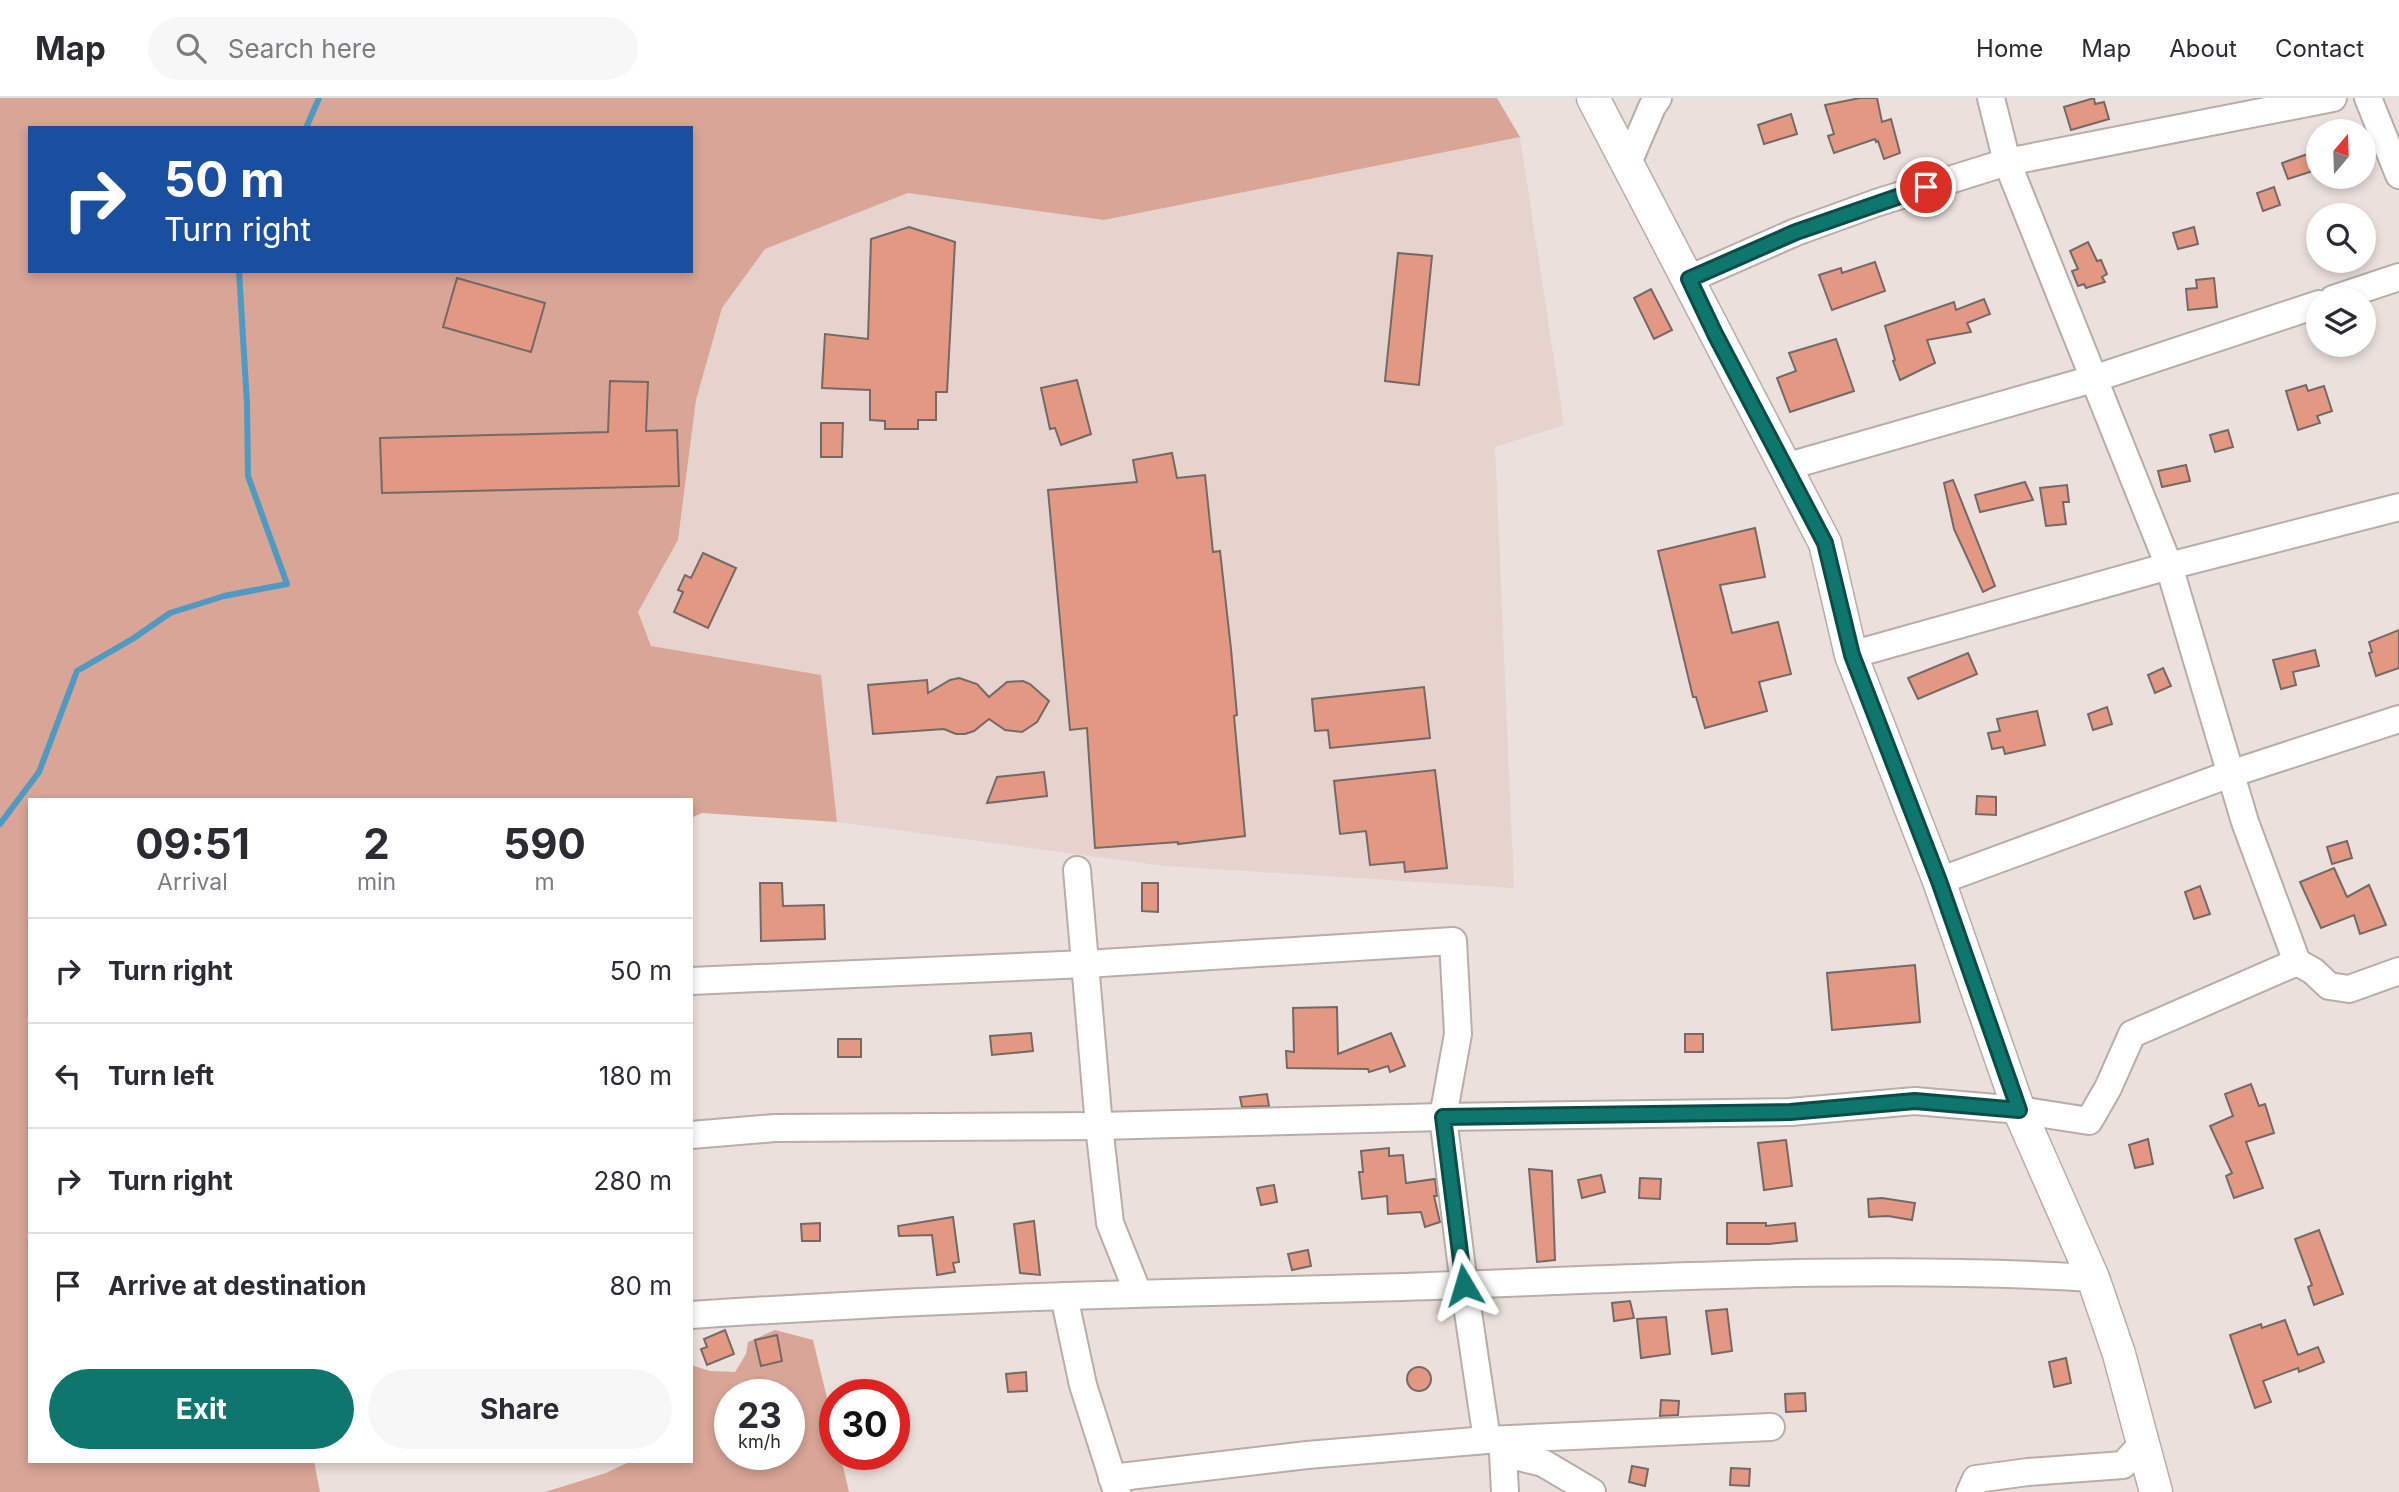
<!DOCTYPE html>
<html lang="en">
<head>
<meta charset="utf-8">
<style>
	body { margin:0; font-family:Inter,sans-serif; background:#f7f7f7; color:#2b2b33; height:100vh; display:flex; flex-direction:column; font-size:26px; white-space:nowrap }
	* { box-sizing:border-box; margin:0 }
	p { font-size:23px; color:#7c7c81 }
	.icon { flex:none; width:38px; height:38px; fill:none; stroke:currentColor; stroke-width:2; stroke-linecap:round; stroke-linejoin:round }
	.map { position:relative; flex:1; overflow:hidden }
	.drawer { position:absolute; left:28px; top:700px; width:665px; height:665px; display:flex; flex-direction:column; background:#fff; border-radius:0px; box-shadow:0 4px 10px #0003 }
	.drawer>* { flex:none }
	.hud { position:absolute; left:28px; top:28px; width:665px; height:147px; border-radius:0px; box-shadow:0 4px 10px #0003; background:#1a4fa0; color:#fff; overflow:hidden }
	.needle { width:46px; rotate:19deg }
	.buttons { position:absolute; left:2306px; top:21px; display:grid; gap:14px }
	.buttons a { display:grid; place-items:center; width:70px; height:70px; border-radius:50%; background:#fff; box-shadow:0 4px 10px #0003; font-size:35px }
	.speed { position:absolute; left:714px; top:1281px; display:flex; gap:14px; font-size:35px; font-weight:700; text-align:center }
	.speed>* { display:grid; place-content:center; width:91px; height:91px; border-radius:50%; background:#fff; box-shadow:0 4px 10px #0003; line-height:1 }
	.speed small { font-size:18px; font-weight:400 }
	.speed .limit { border:10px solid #d22; background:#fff; color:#111 }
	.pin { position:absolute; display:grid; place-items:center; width:60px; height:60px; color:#fff; margin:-30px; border:4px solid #fff; border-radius:50%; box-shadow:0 2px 7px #0007 }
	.me { position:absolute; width:77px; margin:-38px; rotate:353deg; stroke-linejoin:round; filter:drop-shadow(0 0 5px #0008) }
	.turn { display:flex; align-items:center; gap:24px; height:147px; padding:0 21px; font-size:32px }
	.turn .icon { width:91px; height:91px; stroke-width:2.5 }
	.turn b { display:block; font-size:49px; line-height:60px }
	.eta { display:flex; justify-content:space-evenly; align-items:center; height:119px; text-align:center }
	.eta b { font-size:42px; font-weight:700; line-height:49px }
	.action { display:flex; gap:14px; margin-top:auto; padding:14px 21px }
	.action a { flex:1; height:80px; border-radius:42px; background:#0f766e; color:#fff; font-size:28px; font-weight:700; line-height:80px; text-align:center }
	.action a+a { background:#f7f7f7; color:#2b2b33 }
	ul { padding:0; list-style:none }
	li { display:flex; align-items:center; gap:21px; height:105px; padding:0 21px; border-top:2px solid #e1e1e2 }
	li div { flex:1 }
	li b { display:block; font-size:26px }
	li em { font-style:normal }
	header { display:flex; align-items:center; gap:42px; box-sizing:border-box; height:98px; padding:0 35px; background:#fff; border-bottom:2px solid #e1e1e2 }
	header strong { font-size:33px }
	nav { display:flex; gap:38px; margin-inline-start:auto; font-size:24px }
	.search { width:490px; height:63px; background:#f7f7f7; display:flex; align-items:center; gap:18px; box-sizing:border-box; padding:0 24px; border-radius:38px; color:#7c7c81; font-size:26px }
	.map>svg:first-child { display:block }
	.built { fill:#e6d3cd }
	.green { fill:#d8a596; fill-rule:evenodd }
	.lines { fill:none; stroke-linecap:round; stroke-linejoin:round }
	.stream { stroke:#4f9ac2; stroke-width:6 }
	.building { fill:#e29882; stroke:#746966; stroke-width:2 }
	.minor-casing { stroke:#b8ada9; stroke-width:30 }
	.tertiary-casing { stroke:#b8ada9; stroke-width:35 }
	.minor { stroke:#fff; stroke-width:26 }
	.tertiary { stroke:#fff; stroke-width:32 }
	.route-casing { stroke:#0a4d48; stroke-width:18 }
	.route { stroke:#0f766e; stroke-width:12 }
</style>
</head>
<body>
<header>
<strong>Map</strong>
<div class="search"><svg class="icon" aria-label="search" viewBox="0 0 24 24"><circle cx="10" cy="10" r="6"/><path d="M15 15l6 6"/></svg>Search here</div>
<nav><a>Home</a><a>Map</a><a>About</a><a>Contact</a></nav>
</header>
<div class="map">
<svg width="2399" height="1394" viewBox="0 0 2399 1394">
	<rect width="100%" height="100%" fill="#ece0dc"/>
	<!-- built -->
	<path class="built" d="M1520 39 1564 327 1495 349 1514 790 1165 768 837 724 821 577 650 548 638 514 678 442 696 302 722 210 765 151 908 95 1105 122Z"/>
	<!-- green -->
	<g class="green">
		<path d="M0 0H1497L1520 39 1104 122 908 95 765 151 722 210 696 302 678 442 638 514 651 548 821 577 837 724 702 715 691 720V702H30V1363H314L320 1394H0ZM30 30H691V173H30Z"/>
		<path d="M775 1232 813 1242 835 1333V1356H840L849 1394H545L606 1375 631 1363H691V1267L710 1273 735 1274 746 1256 748 1244ZM730 1297H789V1356H730Z"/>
	</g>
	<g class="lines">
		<!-- stream -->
		<g class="stream">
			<path d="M306 30 319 0"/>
			<path d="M0 726 39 674 77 573 134 540 170 515 224 498 287 486 248 378 247 306 239 173"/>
		</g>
	</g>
	<!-- building -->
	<g class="building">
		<path d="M1860 0H1877L1882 24 1891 21 1900 55 1884 61 1878 43 1876 44 1875 41 1834 55 1828 38 1834 36 1825 7Z"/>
		<path d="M2094 0 2095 6 2104 4 2109 21 2071 32 2064 9Z"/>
		<path d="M1791 16 1797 36 1764 46 1758 27Z"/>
		<path d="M2319 52V71L2288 81 2282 65Z"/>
		<path d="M2274 89 2280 107 2263 113 2257 95Z"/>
		<path d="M909 129 955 144 947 294H936V322H918V331H885V323L870 322V292L822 290 825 236 868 241 871 141Z"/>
		<path d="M2194 129 2198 146 2178 151 2173 135Z"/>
		<path d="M2088 144 2097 163 2101 162 2107 176 2102 179 2105 184 2086 190 2084 186 2078 188 2072 173 2078 171 2070 153Z"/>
		<path d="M1398 155 1432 158 1419 287 1385 283Z"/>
		<path d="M1875 164 1885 193 1832 212 1819 177 1841 170 1842 175Z"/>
		<path d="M457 180 545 205 531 254 443 229Z"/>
		<path d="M2214 180 2217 209 2188 212 2186 191 2197 190 2196 182Z"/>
		<path d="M1651 191 1672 232 1654 241 1634 200Z"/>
		<path d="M1984 201 1990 216 1967 225 1971 234 1927 242 1935 265 1900 282 1893 263 1895 262 1885 228 1954 204 1956 212Z"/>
		<path d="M1836 241 1854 293 1790 314 1777 280 1796 273 1789 255Z"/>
		<path d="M1077 282 1091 336 1061 347 1055 330 1050 331 1041 290Z"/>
		<path d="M610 283 648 284 646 333 677 332 679 388 382 395 380 340 608 334Z"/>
		<path d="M2306 287 2308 293 2324 288 2332 313 2317 318 2320 325 2298 332 2286 293Z"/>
		<path d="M821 325H843L842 359H821Z"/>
		<path d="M2228 332 2233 349 2215 354 2210 337Z"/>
		<path d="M1172 355 1177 380 1205 377 1213 454 1220 453 1231 551 1237 617 1234 618 1245 738 1178 746V744L1095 750 1087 630 1070 632 1048 392 1137 384 1133 362Z"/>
		<path d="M2186 367 2190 383 2162 389 2158 373Z"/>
		<path d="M1953 382 1995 488 1983 494 1954 431 1944 385Z"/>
		<path d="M2025 384 2033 402 1980 414 1975 397Z"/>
		<path d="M2067 387 2069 404H2063L2066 426 2046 428 2040 390Z"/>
		<path d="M1755 430 1765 479 1720 487 1732 535 1778 524 1791 576 1759 584 1767 613 1705 630 1696 599H1693L1658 453Z"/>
		<path d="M703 455 736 470 708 530 674 514 683 494 678 492 685 477 691 480Z"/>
		<path d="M2399 532V570L2376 578 2369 555 2372 554 2369 544Z"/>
		<path d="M2315 552 2319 568 2293 574 2296 587 2281 591 2273 562Z"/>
		<path d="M1968 555 1977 576 1918 601 1908 580Z"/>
		<path d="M2163 570 2171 588 2155 595 2148 577Z"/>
		<path d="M959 580 977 586 989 599 1007 584 1023 583 1030 586 1049 603 1037 624 1022 634 1005 632 989 621 974 633 965 636H956L944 631 873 636 868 587 927 582 928 595 950 582Z"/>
		<path d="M1424 589 1430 640 1330 650 1328 632 1315 633 1312 601Z"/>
		<path d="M2107 609 2112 626 2093 632 2088 616Z"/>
		<path d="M2037 613 2045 647 2005 656 2003 649 1992 651 1988 635 2000 633 1997 621Z"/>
		<path d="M1435 672 1447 770 1405 774 1404 764 1370 767 1366 733 1340 736 1334 683Z"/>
		<path d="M1044 674 1047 698 987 705 997 679Z"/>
		<path d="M1977 698 1996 699V717L1976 716Z"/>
		<path d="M2347 743 2352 760 2332 766 2327 749Z"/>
		<path d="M2334 770 2347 799 2369 787 2386 827 2360 836 2354 817 2321 830 2300 784Z"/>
		<path d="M760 785H782L783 808 824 807 825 841 761 843Z"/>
		<path d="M1142 785H1158V814L1142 813Z"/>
		<path d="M2200 788 2210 816 2194 821 2185 794Z"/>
		<path d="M1915 867 1920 924 1832 932 1827 875Z"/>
		<path d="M1337 909 1338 956 1391 935 1405 968 1390 974 1388 968 1369 974 1368 971 1287 970 1286 953 1294 954 1293 910Z"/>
		<path d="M1031 935 1033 953 992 957 990 938Z"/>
		<rect x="1685" y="936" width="18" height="18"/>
		<rect x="838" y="941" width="23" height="18"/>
		<path d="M2251 986 2259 1008 2265 1006 2274 1035 2246 1044 2263 1090 2234 1100 2226 1078 2232 1075 2210 1028 2233 1018 2225 996Z"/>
		<path d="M1267 996 1269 1008 1242 1009 1240 999Z"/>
		<path d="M2148 1041 2153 1066 2135 1070 2129 1047Z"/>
		<path d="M1786 1042 1792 1088 1764 1092 1758 1045Z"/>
		<path d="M1389 1050V1058L1403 1057 1406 1085 1435 1081 1437 1098H1434L1440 1124 1425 1129 1421 1114 1388 1116 1387 1098 1362 1101 1359 1074H1363L1361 1053Z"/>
		<path d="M1529 1071 1552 1073 1555 1162 1537 1164Z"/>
		<path d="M1601 1077 1605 1094 1582 1100 1578 1082Z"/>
		<path d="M1640 1080 1661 1081 1660 1101 1639 1100Z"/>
		<path d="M1274 1087 1277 1104 1261 1107 1257 1090Z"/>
		<path d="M1882 1100 1915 1105 1912 1122 1888 1118 1869 1119 1868 1101Z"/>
		<path d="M953 1119 959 1164 953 1165 955 1174 937 1177 932 1137 899 1138 898 1128Z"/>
		<path d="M1034 1123 1040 1177 1020 1175 1014 1126Z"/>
		<path d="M820 1125V1143H802L801 1126Z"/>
		<path d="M1727 1125H1766V1128L1795 1125 1797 1143 1769 1146H1727Z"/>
		<path d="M2319 1132 2343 1196 2314 1207 2308 1189 2312 1187 2295 1141Z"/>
		<path d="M1308 1152 1311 1168 1292 1172 1288 1156Z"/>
		<path d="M1630 1203 1634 1220 1614 1223 1612 1205Z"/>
		<path d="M1727 1211 1732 1253 1712 1256 1706 1213Z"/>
		<path d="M1666 1219 1670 1256 1641 1260 1637 1221Z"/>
		<path d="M2285 1222 2298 1257 2318 1249 2324 1264 2299 1274 2298 1270 2263 1283 2271 1304 2255 1310 2230 1237 2261 1226 2262 1230Z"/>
		<path d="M725 1232 734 1256 707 1267 701 1251 707 1249 704 1241Z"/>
		<path d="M777 1237 782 1263 761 1268 755 1242Z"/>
		<path d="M2066 1260 2071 1285 2054 1289 2049 1264Z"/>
		<circle cx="1419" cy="1281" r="12"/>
		<path d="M1026 1274 1027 1293 1008 1294 1006 1276Z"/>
		<path d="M1805 1295 1806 1313 1786 1314 1785 1296Z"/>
		<path d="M1661 1302 1679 1303 1678 1317 1660 1318Z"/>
		<path d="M1632 1368 1648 1371 1645 1388 1629 1384Z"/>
		<path d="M1731 1370 1750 1371 1749 1388 1730 1387Z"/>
	</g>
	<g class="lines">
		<defs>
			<g id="minor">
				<path d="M1991 0 2007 64 2169 468 2245 724 2297 864 2313 873 2329 888 2349 891 2399 873"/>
				<path d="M2368 0 2399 77"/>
				<path d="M1628 65 1652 9 1658 0"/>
				<path d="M1689 181 1796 134 1876 105 2007 64 2333 0"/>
				<path d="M2333 201 2399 179"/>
				<path d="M1785 369 2093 281 2319 206"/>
				<path d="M1851 557 2169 468 2399 409"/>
				<path d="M1077 772 1099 1028 1110 1125 1138 1195"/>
				<path d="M1939 783 2230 676 2399 621"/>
				<path d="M691 883 1086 866 1453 843 1458 936 1443 1019 1464 1187 1487 1342"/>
				<path d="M691 1037 775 1030 1099 1028 1443 1019 1790 1014 1915 1003 2019 1012 2089 1023 2108 990 2132 936 2297 864"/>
				<path d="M1064 1198 1083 1287 1117 1394"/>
				<path d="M691 1217C839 1207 987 1200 1135 1196 1224 1193 1313 1192 1403 1189 1633 1181 1863 1166 2093 1180"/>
				<path d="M1112 1380 1307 1357 1487 1342 1771 1329"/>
				<path d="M1505 1394 1503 1355 1543 1365 1592 1394"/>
				<path d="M1970 1394 1976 1381 2028 1374 2123 1367 2144 1344"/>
			</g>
			<path id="tertiary" d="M1593 0 1825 445 1851 557 1939 783 2019 1012 2093 1180 2119 1256 2156 1394"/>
		</defs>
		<!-- minor casing -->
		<use href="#minor" class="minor-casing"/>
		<!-- tertiary casing -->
		<use href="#tertiary" class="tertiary-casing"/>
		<!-- minor -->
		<use href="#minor" class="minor"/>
		<!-- tertiary -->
		<use href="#tertiary" class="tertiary"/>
	</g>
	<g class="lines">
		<defs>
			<path id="route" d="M1464 1187 1443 1019 1790 1014 1915 1003 2019 1012 1939 783 1852 557 1825 445 1715 236 1689 181 1796 134 1926 89"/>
		</defs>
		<!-- route casing -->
		<use href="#route" class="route-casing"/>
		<!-- route -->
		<use href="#route" class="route"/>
	</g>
</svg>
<div class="buttons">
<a><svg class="needle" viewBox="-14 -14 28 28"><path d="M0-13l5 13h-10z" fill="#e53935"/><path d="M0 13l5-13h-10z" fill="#7c7c81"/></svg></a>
<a><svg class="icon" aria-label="search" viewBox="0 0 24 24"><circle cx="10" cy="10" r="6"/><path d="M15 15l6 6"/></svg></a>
<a><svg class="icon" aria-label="layers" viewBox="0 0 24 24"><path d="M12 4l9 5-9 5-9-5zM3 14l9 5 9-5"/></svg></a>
</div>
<div class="speed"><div>23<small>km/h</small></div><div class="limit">30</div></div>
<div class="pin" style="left:1926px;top:89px;background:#d93025"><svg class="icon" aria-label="arrive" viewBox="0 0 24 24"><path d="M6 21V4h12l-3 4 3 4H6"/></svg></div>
<svg class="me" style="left:1464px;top:1187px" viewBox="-20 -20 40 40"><path d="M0-17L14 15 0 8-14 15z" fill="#0f766e" stroke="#fff" stroke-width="4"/></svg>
<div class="hud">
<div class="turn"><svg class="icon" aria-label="right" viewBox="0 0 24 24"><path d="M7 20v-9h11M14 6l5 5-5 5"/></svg><div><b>50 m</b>Turn right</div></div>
</div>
<section class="drawer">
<div class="eta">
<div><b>09:51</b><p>Arrival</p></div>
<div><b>2</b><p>min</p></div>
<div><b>590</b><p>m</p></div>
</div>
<ul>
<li><svg class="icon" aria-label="right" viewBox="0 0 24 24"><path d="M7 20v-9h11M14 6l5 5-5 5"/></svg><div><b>Turn right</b></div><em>50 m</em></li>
<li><svg class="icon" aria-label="left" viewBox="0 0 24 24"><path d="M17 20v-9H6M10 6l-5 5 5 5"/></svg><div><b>Turn left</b></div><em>180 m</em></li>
<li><svg class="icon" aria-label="right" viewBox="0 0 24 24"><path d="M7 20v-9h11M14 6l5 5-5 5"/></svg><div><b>Turn right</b></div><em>280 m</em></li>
<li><svg class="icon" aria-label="arrive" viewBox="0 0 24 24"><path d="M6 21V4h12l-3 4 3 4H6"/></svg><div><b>Arrive at destination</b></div><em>80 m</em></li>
</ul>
<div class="action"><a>Exit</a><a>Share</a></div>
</section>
</div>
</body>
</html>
